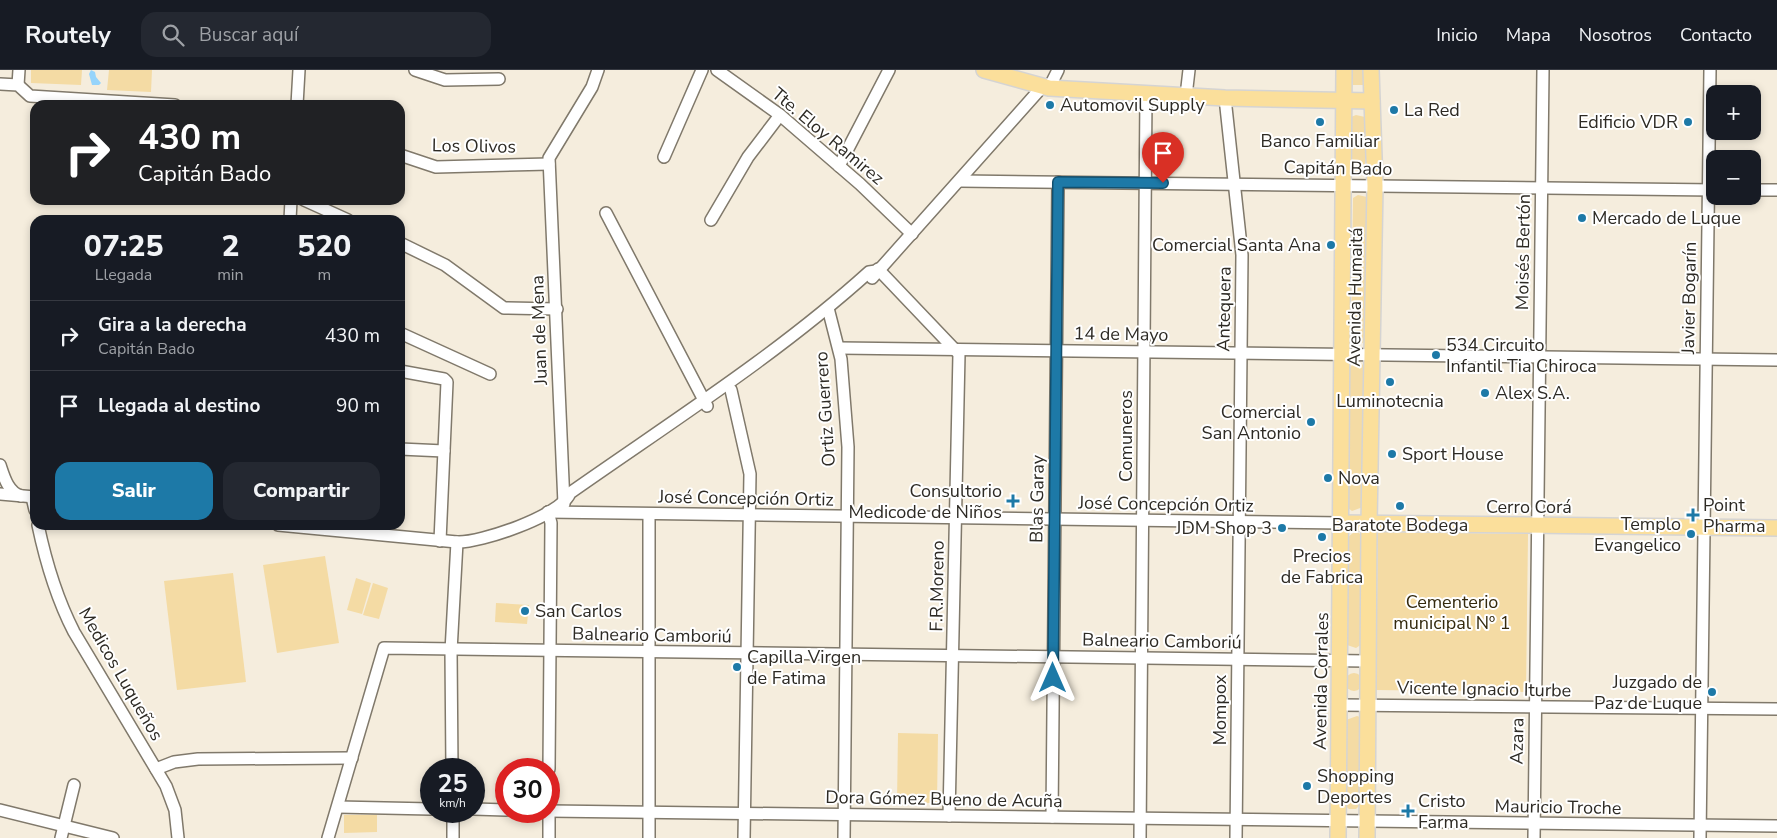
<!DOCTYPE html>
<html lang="es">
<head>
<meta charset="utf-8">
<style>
	body { margin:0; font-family:"Nunito Sans",sans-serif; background:#242831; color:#f1f3f6; height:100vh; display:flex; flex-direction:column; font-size:19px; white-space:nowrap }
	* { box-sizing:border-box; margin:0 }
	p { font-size:16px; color:#9ea1a6 }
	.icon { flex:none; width:28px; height:28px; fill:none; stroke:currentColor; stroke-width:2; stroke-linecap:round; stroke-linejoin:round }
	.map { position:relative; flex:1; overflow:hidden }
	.panel { position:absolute; left:30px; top:145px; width:375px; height:315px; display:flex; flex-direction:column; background:#171b24; border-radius:15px; box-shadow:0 2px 8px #0003 }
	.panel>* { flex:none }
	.banner { position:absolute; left:30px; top:30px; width:375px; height:105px; border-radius:15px; box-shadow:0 2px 8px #0003; background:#202124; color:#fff; overflow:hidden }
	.controls { position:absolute; left:1706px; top:15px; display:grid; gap:10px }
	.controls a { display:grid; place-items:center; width:55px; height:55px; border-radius:10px; background:#171b24; box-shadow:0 2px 8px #0003; font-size:25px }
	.speed { position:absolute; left:420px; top:688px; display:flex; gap:10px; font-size:25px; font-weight:700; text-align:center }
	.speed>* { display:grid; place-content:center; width:65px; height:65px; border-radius:50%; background:#171b24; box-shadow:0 2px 8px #0003; line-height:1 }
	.speed small { font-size:12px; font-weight:400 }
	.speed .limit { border:8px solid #d22; background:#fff; color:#111 }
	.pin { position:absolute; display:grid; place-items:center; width:42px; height:42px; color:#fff; margin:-51px -21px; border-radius:50% 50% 50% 0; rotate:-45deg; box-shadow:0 0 5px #0007 }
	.pin .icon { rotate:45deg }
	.me { position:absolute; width:55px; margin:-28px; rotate:0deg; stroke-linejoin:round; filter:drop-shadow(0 0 4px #0008) }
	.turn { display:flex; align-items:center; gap:18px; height:105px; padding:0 25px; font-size:22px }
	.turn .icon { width:65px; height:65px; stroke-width:2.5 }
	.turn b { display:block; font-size:35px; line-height:42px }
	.eta { display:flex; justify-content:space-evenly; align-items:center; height:85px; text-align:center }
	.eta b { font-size:30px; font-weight:800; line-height:35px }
	.primary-button { display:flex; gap:10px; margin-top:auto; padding:10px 25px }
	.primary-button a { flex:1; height:58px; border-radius:15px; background:#1d79a7; color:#fff; font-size:20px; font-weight:800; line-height:58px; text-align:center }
	.primary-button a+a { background:#242831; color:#f1f3f6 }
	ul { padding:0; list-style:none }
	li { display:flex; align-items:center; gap:15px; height:70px; padding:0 25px; border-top:1px solid #363941 }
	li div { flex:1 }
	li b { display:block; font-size:19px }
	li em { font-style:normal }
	header { display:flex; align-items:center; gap:30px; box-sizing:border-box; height:70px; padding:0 25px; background:#171b24; border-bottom:1px solid #363941 }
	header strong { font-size:24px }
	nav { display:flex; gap:28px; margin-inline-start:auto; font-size:18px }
	.search { width:350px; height:45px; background:#242831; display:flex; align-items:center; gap:12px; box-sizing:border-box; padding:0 18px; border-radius:15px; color:#9ea1a6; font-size:19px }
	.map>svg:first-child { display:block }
	.green { fill:#f4dba4 }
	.water { fill:#96d4fb }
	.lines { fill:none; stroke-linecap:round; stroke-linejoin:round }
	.minor-casing { stroke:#80796b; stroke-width:14 }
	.major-casing { stroke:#d5d4d3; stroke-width:18 }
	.minor { stroke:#fff; stroke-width:11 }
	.major { stroke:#fbdf9b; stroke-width:15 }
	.route-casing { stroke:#134f6d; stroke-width:12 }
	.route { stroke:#1d79a7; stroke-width:9 }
	.poi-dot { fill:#1d79a7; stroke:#fff; stroke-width:2 }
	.labels { text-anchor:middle; stroke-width:4; stroke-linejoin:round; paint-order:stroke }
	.poi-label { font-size:18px; fill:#2d2a24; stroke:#fff; text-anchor:start }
	.street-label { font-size:18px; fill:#2d2a24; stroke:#fff }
	.park-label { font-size:18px; fill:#34290d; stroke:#fff }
</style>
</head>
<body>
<header>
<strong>Routely</strong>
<div class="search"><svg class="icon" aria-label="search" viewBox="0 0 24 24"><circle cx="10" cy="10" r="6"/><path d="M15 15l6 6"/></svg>Buscar aquí</div>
<nav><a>Inicio</a><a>Mapa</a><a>Nosotros</a><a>Contacto</a></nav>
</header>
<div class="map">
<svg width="1777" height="768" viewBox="0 0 1777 768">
	<rect width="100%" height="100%" fill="#f5eddd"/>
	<!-- green -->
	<g class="green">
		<path d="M31 0H82L81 15 31 13Z"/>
		<path d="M109 0H152L151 22 107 20Z"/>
		<path d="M1351 0H1364L1363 15H1353Z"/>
		<path d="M1356 45 1365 47V101L1355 104 1351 101V47Z"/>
		<path d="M1358 125 1367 127 1365 272 1355 275 1351 272 1353 128Z"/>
		<path d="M1361 293 1365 297 1363 437 1352 441 1348 438 1350 298 1352 295Z"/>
		<path d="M1378 462 1528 464 1526 622 1376 620Z"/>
		<path d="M1353 463H1359L1362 466V574L1356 578 1347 575 1348 467Z"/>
		<path d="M325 486 339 573 277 583 263 495Z"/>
		<path d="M233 503 246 612 177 620 164 511Z"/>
		<path d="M356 508 371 513 362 544 347 540Z"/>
		<path d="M373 513 388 518 379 549 363 545Z"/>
		<path d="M496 533 529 535 527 554 495 552Z"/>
		<circle cx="1354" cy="612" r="9"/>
		<path d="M1357 646 1360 647V735L1356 739H1349L1345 736 1346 650Z"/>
		<path d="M898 663 938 664 937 733H897Z"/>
		<path d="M344 745H377V762L344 763Z"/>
	</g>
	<!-- water -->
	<path class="water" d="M91 0 95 2 96 7 101 13 99 15H92L89 4Z"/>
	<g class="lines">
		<defs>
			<g id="minor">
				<path d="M415 0 445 10 499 9"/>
				<path d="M717 0 780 45 860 114 912 164"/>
				<path d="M0 14 18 15 30 26 175 35"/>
				<path d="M18 15 19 0"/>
				<path d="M1049 18 1058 0"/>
				<path d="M1186 26 1189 0"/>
				<path d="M1225 28 1242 185 1236 768"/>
				<path d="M297 35 299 0"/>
				<path d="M400 85 436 97 549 94"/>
				<path d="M664 87 702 0"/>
				<path d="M839 96 889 0"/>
				<path d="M960 111 1715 120"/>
				<path d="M1752 120H1777"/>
				<path d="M304 130 348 150"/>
				<path d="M606 143 707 336"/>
				<path d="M290 150 291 130"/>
				<path d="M711 150 748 87 780 45"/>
				<path d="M400 173 445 195 504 238 557 239"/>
				<path d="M878 199 959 284 949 746"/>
				<path d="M872 208 1042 17"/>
				<path d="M828 238 841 289 848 377 844 768"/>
				<path d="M400 263 490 304"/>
				<path d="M839 278 1777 290"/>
				<path d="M400 301 444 309 447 312 440 471"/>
				<path d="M731 320 750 404 744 768"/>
				<path d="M400 379 444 381"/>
				<path d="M0 395C4 407 8 422 21 426"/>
				<path d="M0 424 35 427"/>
				<path d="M32 427 35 440"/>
				<path d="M564 434 549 88 592 17 598 0"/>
				<path d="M548 442 1341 453"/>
				<path d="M548 442 551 453 549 699"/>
				<path d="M649 444V768"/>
				<path d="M38 455C46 493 56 527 74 562L166 716 175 740 178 768"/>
				<path d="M278 455 457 472C480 473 561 446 570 423 671 352 777 285 869 202L876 201"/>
				<path d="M1340 635 1777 639"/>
				<path d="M156 699 174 692 198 689 352 688"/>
				<path d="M452 699 451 581 457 472"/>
				<path d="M338 737 431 739"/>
				<path d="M474 739 506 740"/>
				<path d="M0 740 113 768"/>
				<path d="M453 741V768"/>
				<path d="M549 741 1777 756"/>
				<path d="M549 741V768"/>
				<path d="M1052 747 1058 112"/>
				<path d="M61 768 74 715"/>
				<path d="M328 768 384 578 1368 591"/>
				<path d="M1140 768 1146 24"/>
				<path d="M1534 768 1543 0"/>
				<path d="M1700 768 1710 0"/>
			</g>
			<g id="major">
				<path d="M984 0 1049 18 1225 28 1372 31"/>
				<path d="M1341 453 1777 458"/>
				<path d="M1338 768 1344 0"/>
				<path d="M1367 768 1369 454 1375 116 1371 0"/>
			</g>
		</defs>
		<!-- minor casing -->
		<use href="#minor" class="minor-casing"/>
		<!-- major casing -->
		<use href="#major" class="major-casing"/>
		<!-- minor -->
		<use href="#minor" class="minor"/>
		<!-- major -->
		<use href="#major" class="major"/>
	</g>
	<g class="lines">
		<defs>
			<path id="route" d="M1053 608 1058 112 1163 113"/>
		</defs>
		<!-- route casing -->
		<use href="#route" class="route-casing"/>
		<!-- route -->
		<use href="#route" class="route"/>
	</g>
	<!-- markers -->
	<g class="poi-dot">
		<circle cx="1050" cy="35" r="5"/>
		<circle cx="1394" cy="40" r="5"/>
		<circle cx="1320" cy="52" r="5"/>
		<circle cx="1688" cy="52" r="5"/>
		<circle cx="1582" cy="148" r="5"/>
		<circle cx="1331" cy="175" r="5"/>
		<circle cx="1436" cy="285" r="5"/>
		<circle cx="1390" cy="312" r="5"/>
		<circle cx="1485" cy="323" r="5"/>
		<circle cx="1311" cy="352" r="5"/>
		<circle cx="1392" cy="384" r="5"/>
		<circle cx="1328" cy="408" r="5"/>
		<path d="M1010.5 423.5h5v5h5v5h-5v5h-5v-5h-5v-5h5z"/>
		<circle cx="1400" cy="436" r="5"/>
		<path d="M1690.5 437.5h5v5h5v5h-5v5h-5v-5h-5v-5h5z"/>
		<circle cx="1282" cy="458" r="5"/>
		<circle cx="1691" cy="464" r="5"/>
		<circle cx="1322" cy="467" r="5"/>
		<circle cx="525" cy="541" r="5"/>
		<circle cx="737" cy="597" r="5"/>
		<circle cx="1712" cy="622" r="5"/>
		<circle cx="1307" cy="716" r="5"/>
		<path d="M1405.5 733.5h5v5h5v5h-5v5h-5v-5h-5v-5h5z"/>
	</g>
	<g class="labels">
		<!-- poi labels -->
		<g class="poi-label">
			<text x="1060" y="41">Automovil Supply</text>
			<text x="1404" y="46">La Red</text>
			<text x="1678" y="58" text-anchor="end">Edificio VDR</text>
			<text x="1320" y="77" text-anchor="middle">Banco Familiar</text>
			<text x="1592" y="154">Mercado de Luque</text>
			<text x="1321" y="181" text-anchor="end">Comercial Santa Ana</text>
			<text x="1446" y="281">534 Circuito<tspan x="1446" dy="21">Infantil Tia Chiroca</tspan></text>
			<text x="1495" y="329">Alex S.A.</text>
			<text x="1390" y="337" text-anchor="middle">Luminotecnia</text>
			<text x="1301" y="348" text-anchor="end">Comercial<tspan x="1301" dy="21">San Antonio</tspan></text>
			<text x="1402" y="390">Sport House</text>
			<text x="1338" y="414">Nova</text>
			<text x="1002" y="427" text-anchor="end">Consultorio<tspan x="1002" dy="21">Medicode de Niños</tspan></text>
			<text x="1703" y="441">Point<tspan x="1703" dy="21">Pharma</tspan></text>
			<text x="1681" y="460" text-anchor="end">Templo<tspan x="1681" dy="21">Evangelico</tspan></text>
			<text x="1400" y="461" text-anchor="middle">Baratote Bodega</text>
			<text x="1272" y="464" text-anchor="end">JDM Shop 3</text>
			<text x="1322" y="492" text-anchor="middle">Precios<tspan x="1322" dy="21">de Fabrica</tspan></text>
			<text x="535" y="547">San Carlos</text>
			<text x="747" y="593">Capilla Virgen<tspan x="747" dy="21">de Fatima</tspan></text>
			<text x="1702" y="618" text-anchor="end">Juzgado de<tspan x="1702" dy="21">Paz de Luque</tspan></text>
			<text x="1317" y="712">Shopping<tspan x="1317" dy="21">Deportes</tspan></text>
			<text x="1418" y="737">Cristo<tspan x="1418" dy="21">Farma</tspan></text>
		</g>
		<!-- street labels -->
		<g class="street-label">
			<text transform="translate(828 66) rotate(40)" y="6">Tte. Eloy Ramirez</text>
			<text transform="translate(474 76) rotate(1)" y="6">Los Olivos</text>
			<text transform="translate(1338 98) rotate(1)" y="6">Capitán Bado</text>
			<text transform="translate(1523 182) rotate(-89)" y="6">Moisés Bertón</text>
			<text transform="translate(1355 227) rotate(-89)" y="6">Avenida Humaitá</text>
			<text transform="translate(1689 228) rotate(-89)" y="6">Javier Bogarín</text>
			<text transform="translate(1224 239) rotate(-89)" y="6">Antequera</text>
			<text transform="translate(539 260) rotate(-92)" y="6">Juan de Mena</text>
			<text transform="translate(1121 264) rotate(1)" y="6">14 de Mayo</text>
			<text transform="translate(825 339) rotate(-94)" y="6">Ortiz Guerrero</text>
			<text transform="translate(1126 366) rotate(-90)" y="6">Comuneros</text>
			<text transform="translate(746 428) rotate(1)" y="6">José Concepción Ortiz</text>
			<text transform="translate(1037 429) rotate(-89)" y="6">Blas Garay</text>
			<text transform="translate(1166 434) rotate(1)" y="6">José Concepción Ortiz</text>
			<text x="1529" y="443">Cerro Corá</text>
			<text transform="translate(937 516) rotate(-89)" y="6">F.R.Moreno</text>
			<text transform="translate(652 565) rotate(1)" y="6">Balneario Camboriú</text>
			<text transform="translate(1162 571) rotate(1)" y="6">Balneario Camboriú</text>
			<text transform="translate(121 604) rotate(60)" y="6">Medicos Luqueños</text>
			<text transform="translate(1321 611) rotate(-89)" y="6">Avenida Corrales</text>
			<text transform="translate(1484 619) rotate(1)" y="6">Vicente Ignacio Iturbe</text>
			<text transform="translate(1220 640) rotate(-90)" y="6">Mompox</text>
			<text transform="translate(1517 671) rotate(-89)" y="6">Azara</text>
			<text transform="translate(944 729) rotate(1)" y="6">Dora Gómez Bueno de Acuña</text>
			<text transform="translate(1558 737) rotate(1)" y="6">Mauricio Troche</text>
		</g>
		<!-- park labels -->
		<g class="park-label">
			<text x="1452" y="538">Cementerio<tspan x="1452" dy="21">municipal Nº 1</tspan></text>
		</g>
	</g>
</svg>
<div class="controls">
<a>+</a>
<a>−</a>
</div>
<div class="speed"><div>25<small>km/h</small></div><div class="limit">30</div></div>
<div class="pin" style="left:1163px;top:113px;background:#d93025"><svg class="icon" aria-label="arrive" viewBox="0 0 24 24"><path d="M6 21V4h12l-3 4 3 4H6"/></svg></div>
<svg class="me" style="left:1053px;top:608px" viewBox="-20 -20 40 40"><path d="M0-17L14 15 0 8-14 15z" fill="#1d79a7" stroke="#fff" stroke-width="4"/></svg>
<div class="banner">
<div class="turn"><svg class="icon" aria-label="right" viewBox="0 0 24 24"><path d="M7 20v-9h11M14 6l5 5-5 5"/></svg><div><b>430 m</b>Capitán Bado</div></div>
</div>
<section class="panel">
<div class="eta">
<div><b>07:25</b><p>Llegada</p></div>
<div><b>2</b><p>min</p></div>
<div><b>520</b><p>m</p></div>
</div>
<ul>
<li><svg class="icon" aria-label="right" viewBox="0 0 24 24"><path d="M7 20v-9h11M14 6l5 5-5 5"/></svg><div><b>Gira a la derecha</b><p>Capitán Bado</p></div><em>430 m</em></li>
<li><svg class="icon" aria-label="arrive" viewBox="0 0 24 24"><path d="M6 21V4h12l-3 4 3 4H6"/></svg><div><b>Llegada al destino</b></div><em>90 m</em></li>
</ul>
<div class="primary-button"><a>Salir</a><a>Compartir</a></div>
</section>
</div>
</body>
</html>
